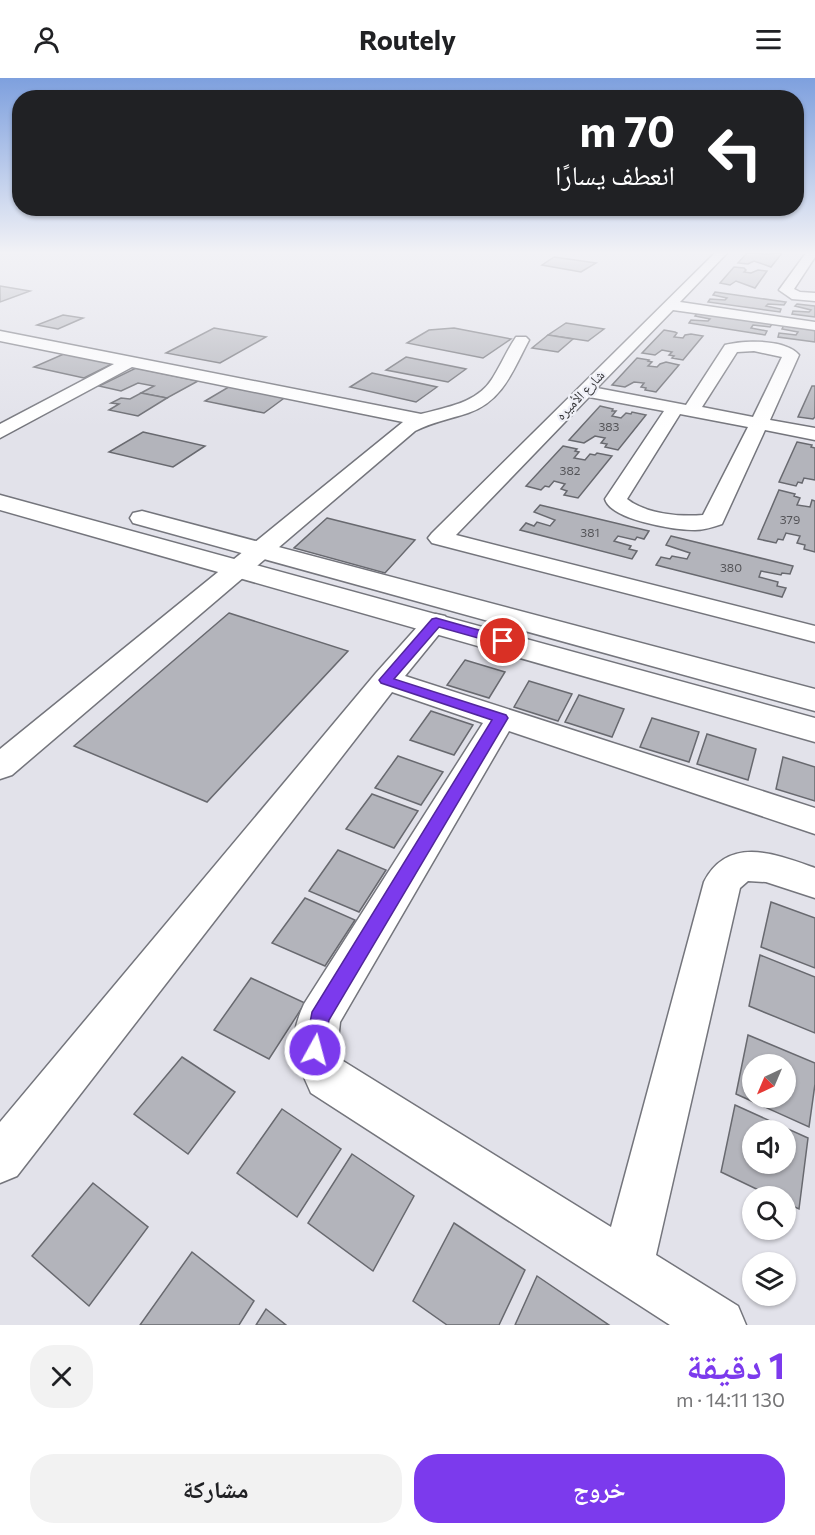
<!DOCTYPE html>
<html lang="ar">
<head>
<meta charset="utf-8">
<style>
	body { margin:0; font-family:Commissioner,"Noto Naskh Arabic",sans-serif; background:#f2f2f2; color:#202124; direction:rtl; height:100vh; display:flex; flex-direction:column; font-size:22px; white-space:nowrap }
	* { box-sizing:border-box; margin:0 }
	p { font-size:20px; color:#757577 }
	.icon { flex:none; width:33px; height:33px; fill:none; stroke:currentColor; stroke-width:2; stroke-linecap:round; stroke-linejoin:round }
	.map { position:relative; height:1247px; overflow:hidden; direction:ltr }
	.panel { display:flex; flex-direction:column; background:#fff; flex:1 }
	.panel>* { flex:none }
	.hud { position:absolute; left:12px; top:12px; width:792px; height:126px; border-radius:24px; box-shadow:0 2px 4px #0004; direction:rtl; background:#202124; color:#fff; overflow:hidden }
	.needle { width:39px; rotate:224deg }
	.buttons { position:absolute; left:742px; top:976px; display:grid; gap:12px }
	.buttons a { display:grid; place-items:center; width:54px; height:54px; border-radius:50%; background:#fff; box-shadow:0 2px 4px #0004; font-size:30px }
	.pin { position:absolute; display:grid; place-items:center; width:51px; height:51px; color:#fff; margin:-26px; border:3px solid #fff; border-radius:50%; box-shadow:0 2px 6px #0007 }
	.me { position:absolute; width:66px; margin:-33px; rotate:7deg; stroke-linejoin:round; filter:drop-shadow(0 0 4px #0008) }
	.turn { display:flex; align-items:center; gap:21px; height:126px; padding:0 30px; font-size:27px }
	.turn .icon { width:78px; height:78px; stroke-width:2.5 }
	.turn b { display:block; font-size:42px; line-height:51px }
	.round { display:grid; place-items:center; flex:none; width:63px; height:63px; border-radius:24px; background:#f2f2f2 }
	.headline { display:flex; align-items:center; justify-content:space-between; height:102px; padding:0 30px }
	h1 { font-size:36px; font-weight:700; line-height:45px; color:#7c3aed }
	.button { display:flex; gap:12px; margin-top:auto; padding:12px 30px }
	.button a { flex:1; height:69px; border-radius:24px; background:#7c3aed; color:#fff; font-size:24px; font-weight:700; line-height:69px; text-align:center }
	.button a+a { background:#f2f2f2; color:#202124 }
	header { display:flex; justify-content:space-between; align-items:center; height:78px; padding:0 30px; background:#fff; font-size:27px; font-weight:700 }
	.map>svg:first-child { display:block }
	.building { fill:#b3b4bb; stroke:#68696f; stroke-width:1.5; fill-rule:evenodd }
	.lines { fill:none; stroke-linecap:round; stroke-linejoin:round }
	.minor-casing { stroke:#74757c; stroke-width:3 }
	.tertiary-casing { stroke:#74757c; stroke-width:3 }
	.minor { fill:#fff; fill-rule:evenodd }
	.tertiary { fill:#fff; fill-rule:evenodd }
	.route { fill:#7c3aed; stroke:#51269a; stroke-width:1.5 }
	.labels { text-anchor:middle; stroke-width:4.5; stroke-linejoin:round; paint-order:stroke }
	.number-label { font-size:12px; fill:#545458 }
	.far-street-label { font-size:14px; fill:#343437; stroke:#eff0f7 }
</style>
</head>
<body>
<header><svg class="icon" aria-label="menu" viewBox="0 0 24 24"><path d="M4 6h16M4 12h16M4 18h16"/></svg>Routely<svg class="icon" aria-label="person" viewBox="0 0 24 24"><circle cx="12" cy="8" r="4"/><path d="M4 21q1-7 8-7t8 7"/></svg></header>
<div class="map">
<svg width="815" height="1247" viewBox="0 0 815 1247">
	<rect width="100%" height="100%" fill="#e2e2ea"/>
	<!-- building -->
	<g class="building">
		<path d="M747 175 767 176 782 175 771 189 754 183 748 186 738 185Z"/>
		<path d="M554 179 596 185 581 194 542 187Z"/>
		<path d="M734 189 744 190 746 192 744 194 751 195 758 192 767 193 755 210 736 203 730 207 720 205Z"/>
		<path d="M0 208 30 213 0 224Z"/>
		<path d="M715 214 786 224 784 227 768 226 766 228 781 231 780 234 708 224 710 221 725 222 727 220 713 217Z"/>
		<path d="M797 226 815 228V239L792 236 793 233 809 234 811 232 795 228Z"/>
		<path d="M698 234 772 246 770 249 753 247 751 250 767 253 765 257 689 245 691 242 708 243 710 241 695 238Z"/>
		<path d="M63 237 83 240 58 251 37 247Z"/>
		<path d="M566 245 604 251 588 263 548 257Z"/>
		<path d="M784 247 815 252V264L778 259 779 255 796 257 798 254 782 251Z"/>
		<path d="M214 250 266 259 220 285 166 275Z"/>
		<path d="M454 250 511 261 483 280 407 265 429 252Z"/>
		<path d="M664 252 675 254 677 255 674 259 683 260 685 257 691 256 703 258 683 282 672 280 674 278 669 277 672 274 662 272 655 277 642 275Z"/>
		<path d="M548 257 573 261 558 274 532 270Z"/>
		<path d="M66 275 114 285 84 300 34 289Z"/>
		<path d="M406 279 466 291 448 304 386 292Z"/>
		<path d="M637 280 649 282 648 283 652 284 648 288 657 289 660 286 666 284 679 287 656 314 645 312 646 310 641 309 644 305 634 304 625 309 612 307Z"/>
		<path d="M136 290 198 303 167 320 141 315 154 308 138 305 121 313 99 308Z"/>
		<path d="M372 295 437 309 416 324 350 309Z"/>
		<path d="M232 307 287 318 264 335 205 323Z"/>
		<path d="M812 308H815V339L813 341 798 339Z"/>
		<path d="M141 315 167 320 138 338 109 332 119 326 111 325 121 320 130 321Z"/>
		<path d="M600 328 613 331 612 333H616L612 338 621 340 626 335 631 336 632 334 646 337 618 372 605 369 607 366 601 365 605 360 595 358 584 365 569 362Z"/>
		<path d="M143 354 205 368 173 389 109 374Z"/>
		<path d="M797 364 812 367 811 369 815 370V402L804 400 802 405 798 404 796 408 779 404Z"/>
		<path d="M563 368 577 371 575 373 579 374 574 380 585 382 590 376 595 377 597 375 612 378 578 420 564 417 567 413 561 411 565 406 554 403 549 409 545 408 541 412 526 408Z"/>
		<path d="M779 412 795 416 794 418 800 420 797 427 810 429 812 422 815 423V474L804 471 805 467 797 465 800 458 786 455 783 462 778 461 776 465 758 461Z"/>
		<path d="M540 427 649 453 644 461 637 459 635 462 618 458 614 463 631 468 629 471 637 473 632 481 520 452 526 445 534 448 537 444 550 448 555 442 534 434Z"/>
		<path d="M327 440 415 462 385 495 294 470Z"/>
		<path d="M671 458 793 488 790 496 782 495 781 497 761 493 759 499 778 504 777 508 786 510 782 519 656 487 661 479 670 481 672 478 687 481 690 475 666 467Z"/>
		<path d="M229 535 348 573 207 724 74 668Z"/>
		<path d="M465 582 505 594 489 620 447 607Z"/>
		<path d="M529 603 572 616 558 643 514 629Z"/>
		<path d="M579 617 624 631 612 659 565 644Z"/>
		<path d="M431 633 473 647 454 677 410 662Z"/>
		<path d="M652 640 699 654 689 684 640 669Z"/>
		<path d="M707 656 756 671 748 702 697 686Z"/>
		<path d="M398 678 443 694 421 727 375 710Z"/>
		<path d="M783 679 815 689V723L776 711Z"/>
		<path d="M372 716 418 733 394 770 346 751Z"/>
		<path d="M338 772 386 792 359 834 309 813Z"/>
		<path d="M305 820 355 842 325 888 272 865Z"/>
		<path d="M771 824 815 840V890L761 869Z"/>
		<path d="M760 877 815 899V955L749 928Z"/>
		<path d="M251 900 305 925 269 981 214 952Z"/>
		<path d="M748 957 815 985V1006L809 1049 736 1016ZM753 987H786V1020H753Z"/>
		<path d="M182 979 235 1014 188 1076 134 1036Z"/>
		<path d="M735 1027 808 1060 799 1131 786 1125V1119H773L721 1094ZM753 1053H786V1086H753Z"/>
		<path d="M282 1031 341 1071 297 1139 237 1095Z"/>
		<path d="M352 1076 414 1118 373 1193 308 1145Z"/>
		<path d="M93 1105 148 1149 89 1228 32 1178Z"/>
		<path d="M454 1145 525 1192 499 1247H447L413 1223Z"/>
		<path d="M192 1174 254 1223 239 1247H140Z"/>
		<path d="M537 1198 609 1247H515Z"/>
		<path d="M266 1231 286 1247H256Z"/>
	</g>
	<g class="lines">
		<defs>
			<g id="minor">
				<path d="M715 175H727L680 224 815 244V252L673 232 597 310 686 327 725 267C744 262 786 261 799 277L770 342 815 350V362L765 352 722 446C713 449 704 452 695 452 674 452 611 442 605 421L664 333 589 319 456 457 815 548V564L432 465 428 460 432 455ZM754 273 782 279 753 339 702 329 737 274ZM680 336 748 349 703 437C679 439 646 436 627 421Z"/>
				<path d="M806 175H815V179L794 211 800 214 815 215V223L792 221 779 212Z"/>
				<path d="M0 253 421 336C447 329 477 325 492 301 501 287 507 272 516 259H526L529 262C513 292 503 323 468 335 450 341 432 344 415 353L12 697 0 701V671L403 344 132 289 0 360V346L114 286 0 263Z"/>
				<path d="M436 536 445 538 449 544 405 598 815 730V756L509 653 340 944 337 971 343 983 611 1149 704 804C728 757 776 776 815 790V820L766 804 748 803 740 810 656 1177 738 1228 746 1247H670L311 1015C295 978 286 966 304 926L483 645 392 614 17 1098 0 1105V1044L376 595 427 538Z"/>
			</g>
			<g id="tertiary">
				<path d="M0 417 815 640V664L0 432Z"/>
				<path d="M142 433 815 611V633L133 445 130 440 133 435Z"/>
			</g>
		</defs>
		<!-- minor casing -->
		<use href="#minor" class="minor-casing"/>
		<!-- tertiary casing -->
		<use href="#tertiary" class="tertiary-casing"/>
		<!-- minor -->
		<use href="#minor" class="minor"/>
		<!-- tertiary -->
		<use href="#tertiary" class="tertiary"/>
	</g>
	<!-- sky -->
	<linearGradient id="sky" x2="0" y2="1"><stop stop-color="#7ea0de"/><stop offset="0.5" stop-color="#f2f2f6"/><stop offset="1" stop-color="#f2f2f6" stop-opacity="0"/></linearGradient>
	<rect width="815" height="349" fill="url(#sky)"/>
	<!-- route -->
	<path class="route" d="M436 540 507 560 509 563 503 567 439 549 394 601 506 637 508 640 329 942 323 979 315 982 308 979 305 972 312 934 492 642 381 605 379 602 432 541Z"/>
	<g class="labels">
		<!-- number labels -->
		<g class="number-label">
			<text x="609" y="353">383</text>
			<text x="570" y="397">382</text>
			<text x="790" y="446">379</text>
			<text x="590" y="459">381</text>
			<text x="731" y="494">380</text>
		</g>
		<!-- far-street labels -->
		<g class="far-street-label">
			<text transform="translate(580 317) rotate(-46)" y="5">شارع الأميره</text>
		</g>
	</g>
</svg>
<div class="buttons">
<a><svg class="needle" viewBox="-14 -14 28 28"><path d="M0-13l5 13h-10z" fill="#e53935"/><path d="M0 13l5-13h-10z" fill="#757577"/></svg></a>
<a><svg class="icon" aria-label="sound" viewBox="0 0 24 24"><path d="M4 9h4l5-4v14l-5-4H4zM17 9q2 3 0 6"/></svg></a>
<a><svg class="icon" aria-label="search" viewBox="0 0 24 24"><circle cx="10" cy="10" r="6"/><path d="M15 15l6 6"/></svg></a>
<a><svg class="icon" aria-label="layers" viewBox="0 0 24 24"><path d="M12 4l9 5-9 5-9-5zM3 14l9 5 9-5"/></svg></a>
</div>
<div class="pin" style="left:503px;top:563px;background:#d93025"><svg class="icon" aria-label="arrive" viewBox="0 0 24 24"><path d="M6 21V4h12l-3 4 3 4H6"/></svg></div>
<svg class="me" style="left:315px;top:972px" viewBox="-20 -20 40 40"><circle r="17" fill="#7c3aed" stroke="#fff" stroke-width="3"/><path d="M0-11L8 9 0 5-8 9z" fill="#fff"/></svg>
<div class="hud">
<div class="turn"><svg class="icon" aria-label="left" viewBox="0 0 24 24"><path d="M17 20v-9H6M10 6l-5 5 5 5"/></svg><div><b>70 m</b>انعطف يسارًا</div></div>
</div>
</div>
<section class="panel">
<div class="headline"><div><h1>1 دقيقة</h1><p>130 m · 14:11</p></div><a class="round"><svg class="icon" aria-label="close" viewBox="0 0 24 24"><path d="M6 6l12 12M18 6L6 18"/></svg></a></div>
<div class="button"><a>خروج</a><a>مشاركة</a></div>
</section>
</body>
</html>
